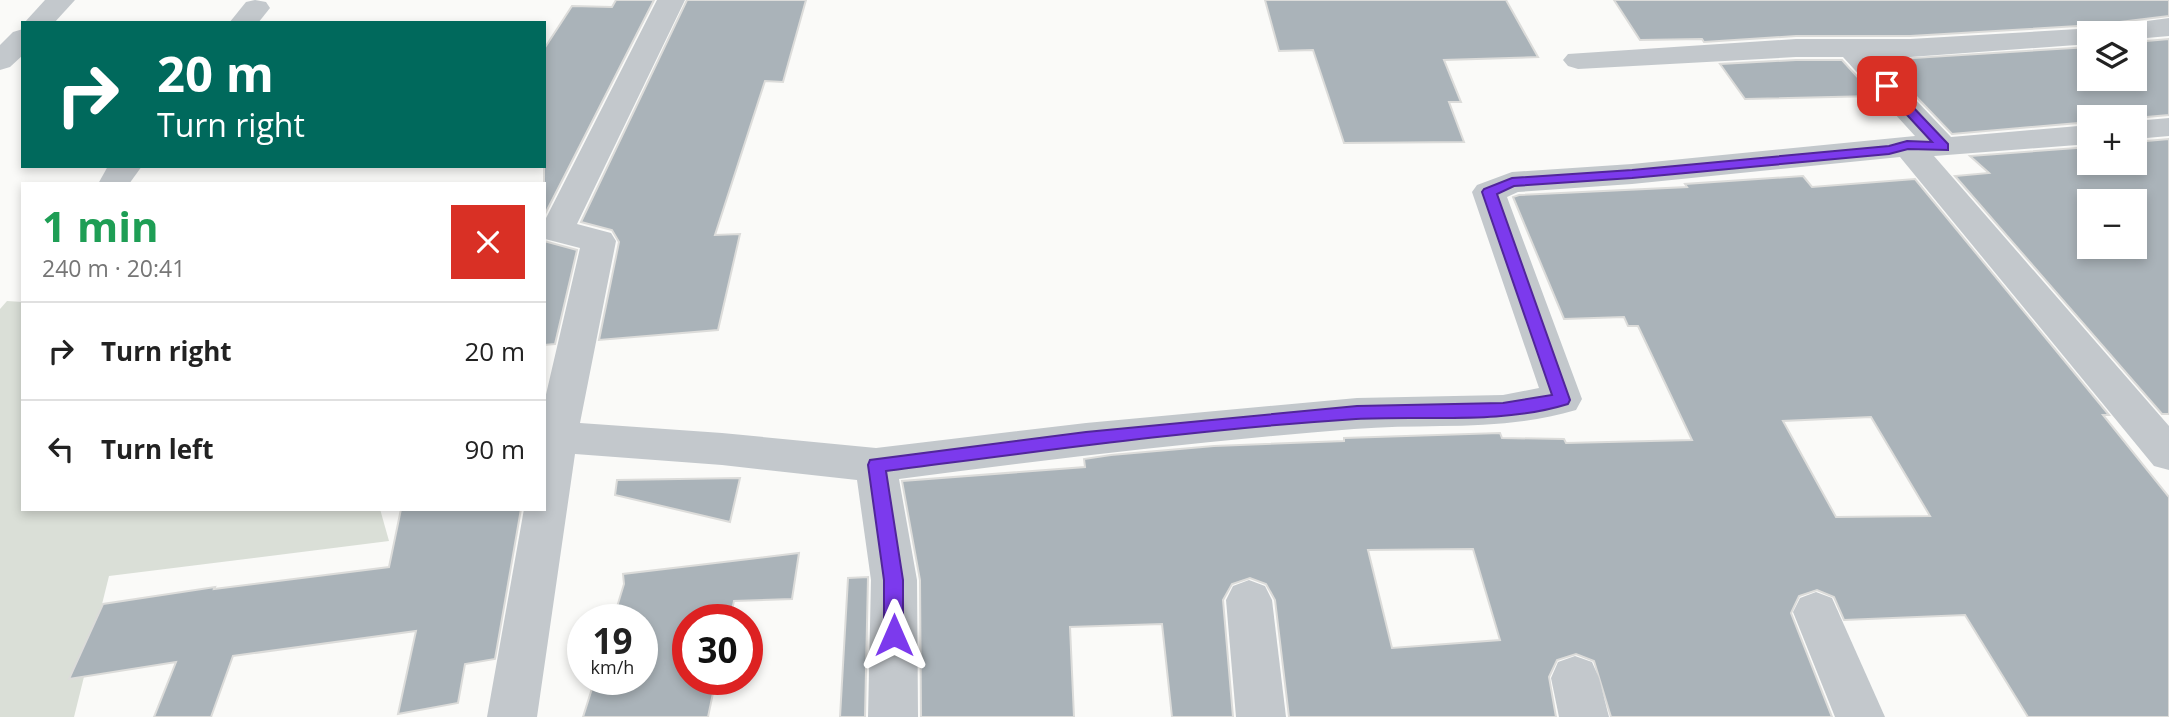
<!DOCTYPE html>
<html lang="en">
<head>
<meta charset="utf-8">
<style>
	body { margin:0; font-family:"Open Sans",sans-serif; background:#f2f2f2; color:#222; height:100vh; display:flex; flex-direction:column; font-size:26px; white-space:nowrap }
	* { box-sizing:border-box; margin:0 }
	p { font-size:23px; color:#767676 }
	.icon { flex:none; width:38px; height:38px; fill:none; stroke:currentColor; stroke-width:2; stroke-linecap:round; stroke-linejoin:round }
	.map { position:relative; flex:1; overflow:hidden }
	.panel { position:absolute; left:21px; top:182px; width:525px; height:329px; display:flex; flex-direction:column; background:#fff; border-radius:0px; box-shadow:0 4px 10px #0003 }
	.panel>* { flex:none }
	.top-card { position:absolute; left:21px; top:21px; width:525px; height:147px; border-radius:0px; box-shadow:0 4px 10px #0003; background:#00695c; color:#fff; overflow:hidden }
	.fabs { position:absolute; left:2077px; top:21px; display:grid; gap:14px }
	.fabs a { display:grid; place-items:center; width:70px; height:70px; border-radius:0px; background:#fff; box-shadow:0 4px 10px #0003; font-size:35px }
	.speed { position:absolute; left:567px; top:604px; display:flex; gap:14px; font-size:35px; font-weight:700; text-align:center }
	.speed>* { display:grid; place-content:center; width:91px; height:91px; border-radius:50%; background:#fff; box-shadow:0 4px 10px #0003; line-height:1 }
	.speed small { font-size:18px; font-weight:400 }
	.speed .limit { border:10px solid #d22; background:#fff; color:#111 }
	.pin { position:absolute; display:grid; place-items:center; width:60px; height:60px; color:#fff; margin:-30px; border-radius:14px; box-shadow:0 4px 10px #0006 }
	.me { position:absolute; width:77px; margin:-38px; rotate:0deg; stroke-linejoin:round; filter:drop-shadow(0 0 5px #0008) }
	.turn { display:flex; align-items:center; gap:24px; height:147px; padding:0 21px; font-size:32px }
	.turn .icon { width:91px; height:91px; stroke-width:2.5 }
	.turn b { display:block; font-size:49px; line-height:60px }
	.round { display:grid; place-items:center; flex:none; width:74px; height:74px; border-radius:0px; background:#f2f2f2 }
	.headline { display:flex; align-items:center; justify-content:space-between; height:119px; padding:0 21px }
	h1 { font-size:42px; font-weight:700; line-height:52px; color:#1e9e55 }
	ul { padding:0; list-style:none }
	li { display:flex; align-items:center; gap:21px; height:98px; padding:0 21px; border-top:2px solid #e0e0e0 }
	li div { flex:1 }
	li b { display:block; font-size:26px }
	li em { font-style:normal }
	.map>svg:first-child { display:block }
	.green { fill:#dadfd7 }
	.building { fill:#aab3b9; stroke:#dcdcda; stroke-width:2; fill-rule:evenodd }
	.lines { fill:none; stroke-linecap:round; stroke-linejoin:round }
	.minor { fill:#c3c8cc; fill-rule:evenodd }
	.route { fill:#7c3aed; stroke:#51269a; stroke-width:2 }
</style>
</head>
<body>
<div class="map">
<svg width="2169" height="717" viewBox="0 0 2169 717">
	<rect width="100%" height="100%" fill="#fafaf8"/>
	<!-- green -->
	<path class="green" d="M7 301 23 302V509H380L389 541 109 576 74 717H0V309Z"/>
	<!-- building -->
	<g class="building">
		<path d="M616 0H654L544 216V49L572 6 612 7Z"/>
		<path d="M687 0H806L783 82 765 81 715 235 740 234 718 330 599 340 619 242 612 230 581 222Z"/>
		<path d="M1265 0H1506L1538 57 1444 60 1461 102H1449L1464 142 1344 143 1313 50 1279 51Z"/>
		<path d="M1614 0H2169V16L2095 25 1910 36H1796L1704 42 1702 39 1640 40Z"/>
		<path d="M2169 39V115L2135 118 2090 117V122L1952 134 1881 60 2090 47V79H2135V42Z"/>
		<path d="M1796 60H1842L1875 96 1745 99 1720 64Z"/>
		<path d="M2169 139V414H2162L1955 176 1989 173 1970 156 2090 147V163H2135V142ZM2090 201H2135V247H2090Z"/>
		<path d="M1803 176 1812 187 1915 179 2109 415H2103L2169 497V717H2028L1965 615 1844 620 1834 597 1817 590 1799 596 1791 613 1832 717H1611L1594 661 1576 654 1557 660 1549 677 1556 717H1289L1275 600 1266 584 1250 578 1232 584 1223 600 1233 717H1172L1162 624 1070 627 1074 717H921L920 580 902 481 1085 467 1084 459 1111 455 1214 446 1344 441V438L1500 433 1502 438 1564 439 1566 443 1692 440 1638 326H1628L1624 317 1564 319 1513 197 1519 195 1687 187 1685 184ZM1871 417 1930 516 1836 517 1783 421ZM1473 549 1500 640 1392 648 1368 550Z"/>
		<path d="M544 241 577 250 555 344 544 345Z"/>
		<path d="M740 478 730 522 615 495 617 480Z"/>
		<path d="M401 509H521L495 659 465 664 458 703 398 714 416 631 233 656 211 717H154L176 662 69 679 103 604 215 587 214 589 389 567Z"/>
		<path d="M799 553 792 599 734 601 730 620H688V679H716L708 717H583L595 679H642V620H613L624 584 623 574Z"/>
		<path d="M868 577 865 717H840L848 578Z"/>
	</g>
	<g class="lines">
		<!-- minor -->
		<g class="minor">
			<path d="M45 0H75L54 23H24Z"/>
			<path d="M255 0 266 2 270 8 258 23H229L246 2Z"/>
			<path d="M657 0H685L577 224 611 233 616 241 580 423 722 433 876 448 1086 423 1357 398 1503 395 1539 388 1472 192 1477 185 1512 172 1632 164 1915 136 1843 57H1796L1578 69 1568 66 1563 60 1568 54 1796 39H1910L2095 28 2169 18V36L2135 39V33H2090V44L1910 57H1875L1951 137 2090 125V144L1934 156 2169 426V470L2154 466 1900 157 1632 184 1518 192 1507 197 1582 399 1576 410C1503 432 1429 423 1354 429 1202 441 1051 459 899 479L917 580 918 717H868L871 580 857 480 722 465 575 454 537 717H487L524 509H544V403L580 248 545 239 544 222Z"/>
			<path d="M23 29V55L10 67 0 70V45L13 32Z"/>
			<path d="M2169 118V136L2135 139V121Z"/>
			<path d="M108 166H142L129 184H98Z"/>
			<path d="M1249 580 1265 586 1272 600 1286 717H1236L1226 600 1233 586Z"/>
			<path d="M1816 592 1832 598 1885 717H1835L1793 612 1800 598Z"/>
			<path d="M1575 656 1592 662 1599 678 1609 717H1559L1551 678 1558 662Z"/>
		</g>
	</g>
	<!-- route -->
	<path class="route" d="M1887 83 1891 84 1948 144V150L1908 149 1889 154 1632 178 1514 186 1497 194 1570 400 1568 404C1500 425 1426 415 1356 419 1199 429 1042 451 886 471L903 580V635L900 641 894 643 887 641 884 635V580L868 465 870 460 1086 432 1357 406 1503 403 1552 395 1482 192 1484 189 1512 178 1632 170 1889 146 1907 141 1932 142 1883 89 1881 86Z"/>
</svg>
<div class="fabs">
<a><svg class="icon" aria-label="layers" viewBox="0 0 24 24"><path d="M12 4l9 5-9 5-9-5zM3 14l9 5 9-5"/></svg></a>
<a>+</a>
<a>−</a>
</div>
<div class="speed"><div>19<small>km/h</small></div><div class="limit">30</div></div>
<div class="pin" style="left:1887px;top:86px;background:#d93025"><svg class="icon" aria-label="arrive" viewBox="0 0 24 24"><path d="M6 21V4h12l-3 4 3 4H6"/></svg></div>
<svg class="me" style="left:894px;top:635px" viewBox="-20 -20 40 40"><path d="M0-17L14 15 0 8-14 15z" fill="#7c3aed" stroke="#fff" stroke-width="4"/></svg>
<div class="top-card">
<div class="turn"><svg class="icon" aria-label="right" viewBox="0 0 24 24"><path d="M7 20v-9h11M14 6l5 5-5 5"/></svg><div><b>20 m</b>Turn right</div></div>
</div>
<section class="panel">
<div class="headline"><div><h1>1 min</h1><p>240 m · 20:41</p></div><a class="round" style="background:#d93025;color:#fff"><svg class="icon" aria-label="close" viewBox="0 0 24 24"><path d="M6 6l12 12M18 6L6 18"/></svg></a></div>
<ul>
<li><svg class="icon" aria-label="right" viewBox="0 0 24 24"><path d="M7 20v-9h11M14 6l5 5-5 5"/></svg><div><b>Turn right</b></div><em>20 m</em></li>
<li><svg class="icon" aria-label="left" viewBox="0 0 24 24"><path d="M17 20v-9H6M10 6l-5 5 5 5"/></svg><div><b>Turn left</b></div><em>90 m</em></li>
</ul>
</section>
</div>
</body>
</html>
